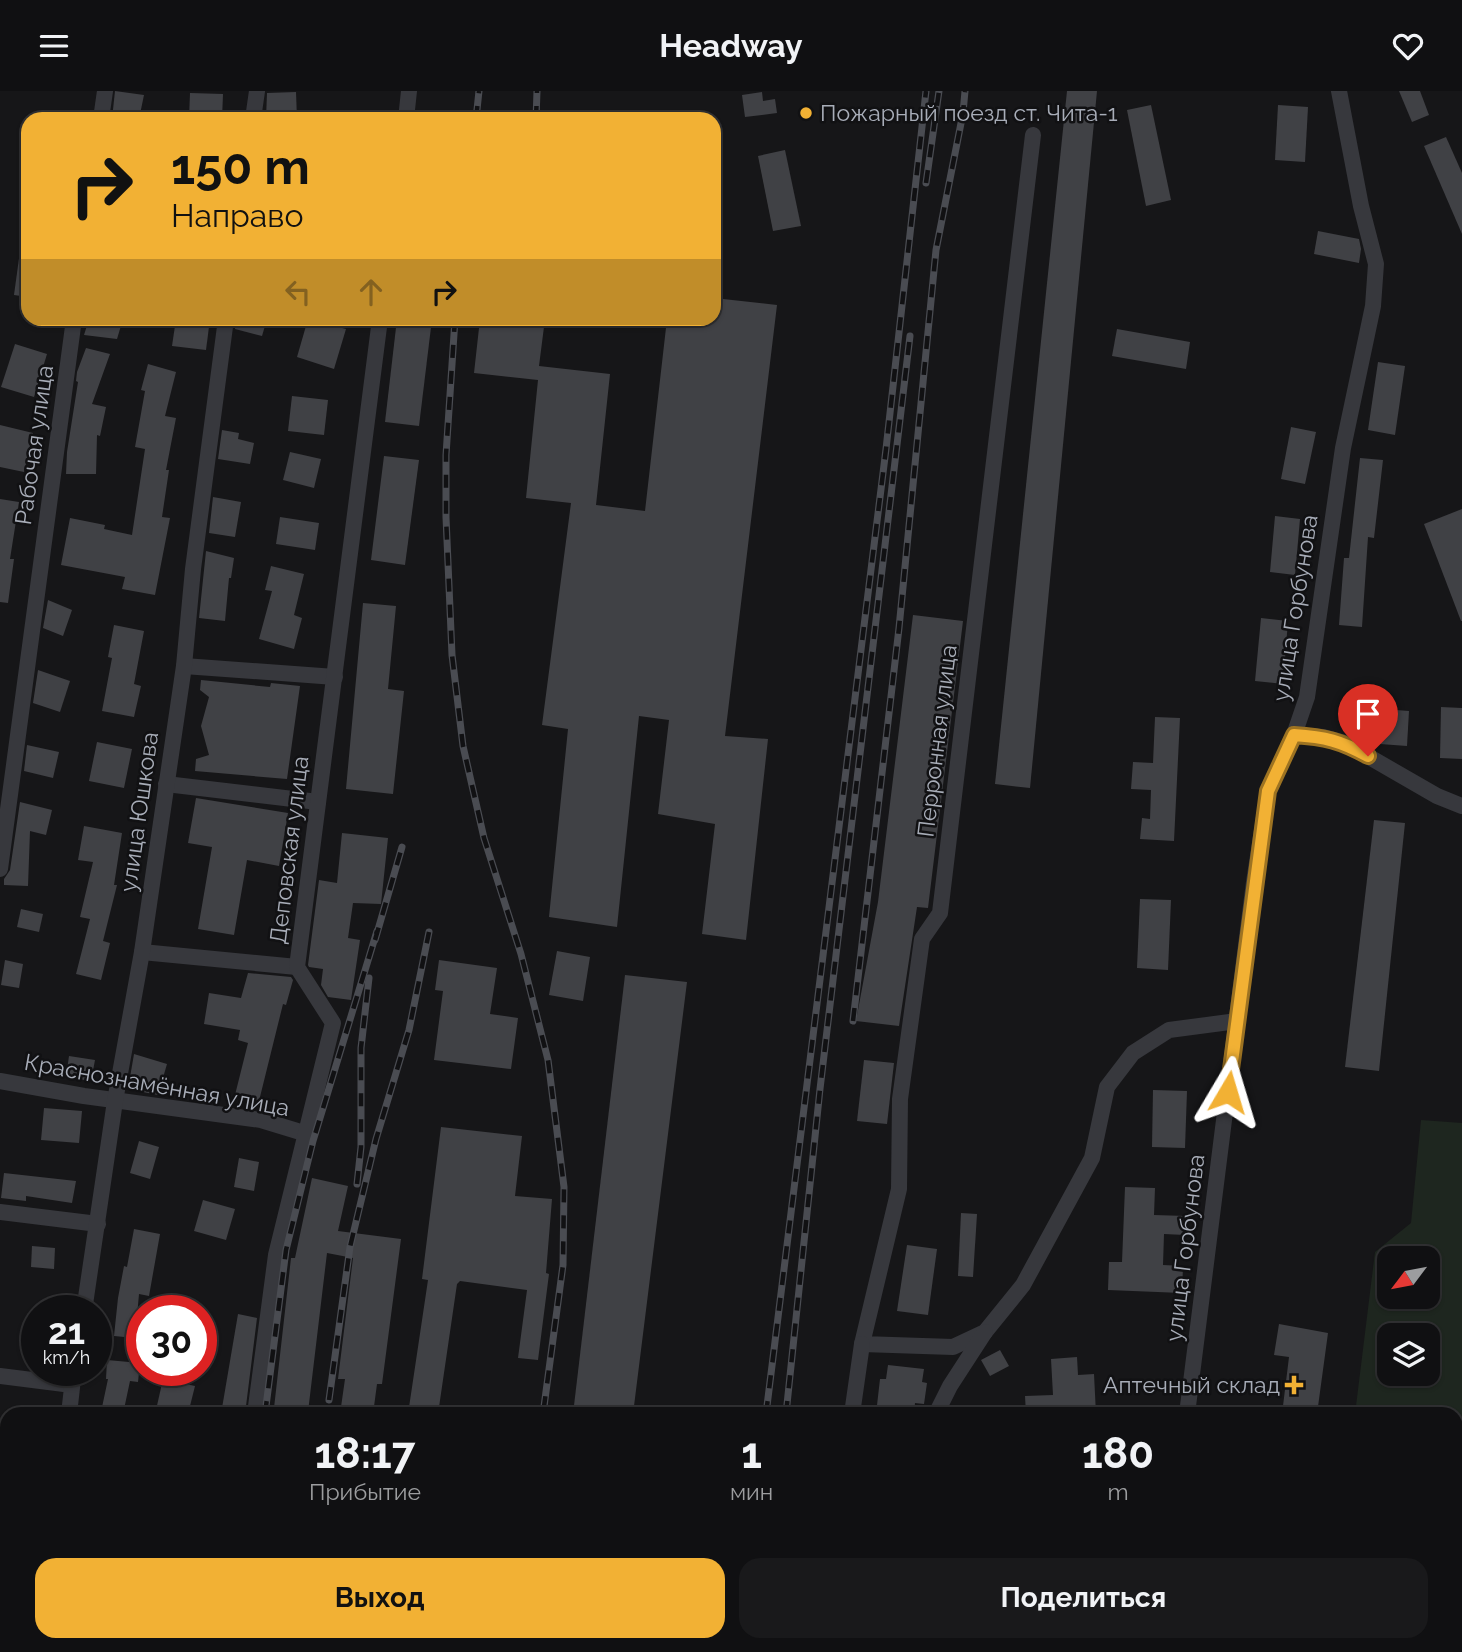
<!DOCTYPE html>
<html lang="ru">
<head>
<meta charset="utf-8">
<style>
	body { margin:0; font-family:Raleway,sans-serif; background:#19191b; color:#f1f3f6; height:100vh; display:flex; flex-direction:column; font-size:26px; white-space:nowrap }
	* { box-sizing:border-box; margin:0 }
	p { font-size:23px; color:#9c9d9f }
	.icon { flex:none; width:38px; height:38px; fill:none; stroke:currentColor; stroke-width:2; stroke-linecap:round; stroke-linejoin:round }
	.map { position:relative; flex:1; overflow:hidden }
	.sheet { position:absolute; left:0px; top:1316px; width:1463px; height:245px; display:flex; flex-direction:column; background:#101012; border-radius:21px 21px 0 0; box-shadow:0 2px 5px #0004,0 0 0 2px #303032 }
	.sheet>* { flex:none }
	.guide { position:absolute; left:21px; top:21px; width:700px; height:214px; border-radius:21px; box-shadow:0 2px 5px #0004,0 0 0 2px #303032; background:#f2b134; color:#111; overflow:hidden }
	.needle { width:46px; rotate:238deg }
	.fabs { position:absolute; left:1377px; top:1155px; display:grid; gap:14px }
	.fabs a { display:grid; place-items:center; width:63px; height:63px; border-radius:14px; background:#101012; box-shadow:0 2px 5px #0004,0 0 0 2px #303032; font-size:35px }
	.speed { position:absolute; left:21px; top:1204px; display:flex; gap:14px; font-size:35px; font-weight:700; text-align:center }
	.speed>* { display:grid; place-content:center; width:91px; height:91px; border-radius:50%; background:#101012; box-shadow:0 2px 5px #0004,0 0 0 2px #303032; line-height:1 }
	.speed small { font-size:18px; font-weight:400 }
	.speed .limit { border:10px solid #d22; background:#fff; color:#111 }
	.pin { position:absolute; display:grid; place-items:center; width:60px; height:60px; color:#fff; margin:-72px -30px; border-radius:50% 50% 50% 0; rotate:-45deg; box-shadow:0 0 7px #0007 }
	.pin .icon { rotate:45deg }
	.me { position:absolute; width:77px; margin:-38px; rotate:7deg; stroke-linejoin:round; filter:drop-shadow(0 0 5px #0008) }
	.turn { display:flex; align-items:center; gap:24px; height:147px; padding:0 35px; font-size:32px }
	.turn .icon { width:91px; height:91px; stroke-width:2.5 }
	.turn b { display:block; font-size:49px; line-height:60px }
	.lanes { display:flex; align-items:center; height:66px; padding:0 35px; background:#0003; justify-content:center; gap:35px; direction:ltr }
	.lanes .off { opacity:.35 }
	.eta { display:flex; justify-content:space-evenly; align-items:center; height:119px; text-align:center }
	.eta b { font-size:42px; font-weight:700; line-height:49px }
	.button { display:flex; gap:14px; margin-top:auto; padding:14px 35px }
	.button a { flex:1; height:80px; border-radius:21px; background:#f2b134; color:#111; font-size:28px; font-weight:700; line-height:80px; text-align:center }
	.button a+a { background:#19191b; color:#f1f3f6 }
	header { display:flex; justify-content:space-between; align-items:center; height:91px; padding:0 35px; background:#101012; font-size:32px; font-weight:700 }
	.map>svg:first-child { display:block }
	.green { fill:#1e261f; fill-rule:evenodd }
	.building { fill:#404145 }
	.lines { fill:none; stroke-linecap:round; stroke-linejoin:round }
	.street { stroke:#37383d; stroke-width:16 }
	.secondary { stroke:#45474d; stroke-width:21 }
	.rail-casing { stroke:#4a4c52; stroke-width:7 }
	.rail { stroke:#111113; stroke-width:4.5; stroke-dasharray:13; stroke-linecap:butt }
	.route-casing { stroke:#9d7322; stroke-width:18 }
	.route { stroke:#f2b134; stroke-width:12 }
	.poi-dot { fill:#f2b134; stroke:#111113; stroke-width:2.5 }
	.labels { text-anchor:middle; stroke-width:5; stroke-linejoin:round; paint-order:stroke }
	.poi-label { font-size:23px; fill:#a8adb8; stroke:#111113; text-anchor:start }
	.street-label { font-size:23px; fill:#a8adb8; stroke:#111113 }
</style>
</head>
<body>
<header><svg class="icon" aria-label="menu" viewBox="0 0 24 24"><path d="M4 6h16M4 12h16M4 18h16"/></svg>Headway<svg class="icon" aria-label="heart" viewBox="0 0 24 24"><path d="M12 20l-8-8c-3-5 5-10 8-4 3-6 11-1 8 4z"/></svg></header>
<div class="map">
<svg width="1462" height="1561" viewBox="0 0 1462 1561">
	<rect width="100%" height="100%" fill="#161618"/>
	<!-- green -->
	<path class="green" d="M1421 1029 1462 1032V1561H1189L1190 1554H1456V1323H1355L1375 1161 1411 1132ZM1390 1167H1428V1206H1390ZM1390 1244H1428V1283H1390Z"/>
	<!-- building -->
	<g class="building">
		<path d="M115 0 144 4 139 28H112Z"/>
		<path d="M1067 0H1097L1030 697 995 693Z"/>
		<path d="M1399 0H1420L1429 24 1412 31Z"/>
		<path d="M296 1 297 28H266L267 2Z"/>
		<path d="M762 1 763 10 775 8 777 22 745 26 742 4Z"/>
		<path d="M190 2 223 3 222 28H189Z"/>
		<path d="M1151 14 1171 109 1146 115 1127 19Z"/>
		<path d="M1278 14 1308 16 1305 71 1275 69Z"/>
		<path d="M1446 46 1462 82V143L1424 55Z"/>
		<path d="M785 59 801 135 773 140 758 65Z"/>
		<path d="M1318 140 1359 148 1361 158 1359 172 1314 163Z"/>
		<path d="M20 160H28V206L14 204Z"/>
		<path d="M714 207 777 214 725 645 768 648 746 849 702 843 715 733 658 723 669 629 639 625 617 836 549 826 568 638 542 634 571 412 526 407 538 289 474 282 480 228H545L539 275 610 283 596 414 645 420 667 228H714Z"/>
		<path d="M89 228H123L117 248 84 244Z"/>
		<path d="M176 228H210L206 259 172 255Z"/>
		<path d="M236 228H267L262 245 235 238Z"/>
		<path d="M308 228 346 238 334 278 297 266Z"/>
		<path d="M397 228H432L419 335 385 331Z"/>
		<path d="M1117 238 1190 251 1186 278 1112 265Z"/>
		<path d="M15 253 47 263 34 306 1 296Z"/>
		<path d="M86 257 110 263 92 313 106 316 100 345 97 344 96 383H66L67 361 78 291 76 290 77 281Z"/>
		<path d="M1378 271 1405 275 1395 344 1368 339Z"/>
		<path d="M148 273 176 281 165 325 176 327 166 379H169L162 426 170 427 155 504 122 498 125 486 61 474 70 427 105 434 104 438 132 444 145 358 135 356 145 300 141 299Z"/>
		<path d="M292 305 328 309 324 344 288 340Z"/>
		<path d="M0 334 33 342 24 381 0 376Z"/>
		<path d="M1291 336 1316 341 1305 393 1281 388Z"/>
		<path d="M222 339 239 342 238 348 254 352 250 373 218 368Z"/>
		<path d="M290 361 321 368 314 397 283 389Z"/>
		<path d="M384 365 419 369 405 474 371 469Z"/>
		<path d="M1360 367 1383 369 1374 447 1368 446 1362 536 1339 534 1344 467H1349Z"/>
		<path d="M213 406 241 411 235 446 209 442Z"/>
		<path d="M0 408 19 411 10 468H14L8 512 0 511Z"/>
		<path d="M1462 418V530H1461L1424 433Z"/>
		<path d="M1275 425 1300 428 1295 484 1270 481Z"/>
		<path d="M280 426 319 432 315 459 276 453Z"/>
		<path d="M206 460 234 467 231 487H229L225 530 199 527Z"/>
		<path d="M271 475 304 483 294 524 302 527 294 558 259 548 272 500 265 499Z"/>
		<path d="M48 509 72 519 63 545 43 537Z"/>
		<path d="M363 512 396 515 388 598 404 600 393 703 346 698Z"/>
		<path d="M913 524 963 530 928 817 917 816 899 935 856 930 878 811Z"/>
		<path d="M1261 527 1288 530 1283 593 1255 590Z"/>
		<path d="M114 534 144 540 134 593 141 595 134 626 102 620 112 567 108 566Z"/>
		<path d="M38 579 70 590 60 621 33 612Z"/>
		<path d="M201 589 270 596 271 592 300 595 287 688 195 680 196 668 209 664 201 635 209 606 200 599Z"/>
		<path d="M1441 616 1462 617V668L1440 667Z"/>
		<path d="M1383 618 1409 620 1407 655 1380 653Z"/>
		<path d="M1155 626 1180 627 1174 750 1140 748 1142 727 1150 728 1151 699 1131 698 1133 671 1153 672Z"/>
		<path d="M97 651 132 658 124 697 89 690Z"/>
		<path d="M27 654 59 661 53 687 24 680Z"/>
		<path d="M196 707 288 722 279 775 247 769 234 844 198 838 212 756 188 752Z"/>
		<path d="M20 711 52 719 46 744 30 740 28 795 4 794V788L10 779Z"/>
		<path d="M1374 729 1405 732 1379 980 1345 976Z"/>
		<path d="M84 735 122 742 114 794H117L103 850 110 852 101 889 76 883 90 828 80 826 93 771 78 769Z"/>
		<path d="M342 742 388 747 381 813 353 812 348 847 360 849 351 909 328 906 321 894 323 878 309 876 308 874 319 789 337 792Z"/>
		<path d="M1140 808 1171 809 1168 879 1137 877Z"/>
		<path d="M21 818 43 823 39 841 17 836Z"/>
		<path d="M557 860 590 866 583 910 549 904Z"/>
		<path d="M5 869 23 873 19 897 1 894Z"/>
		<path d="M439 869 497 877 490 923 518 927 511 978 434 969 443 900 435 899Z"/>
		<path d="M248 882 291 886 293 889 286 914 283 913 259 1010 235 1004 248 952 238 949 240 939 204 933 209 902 241 907Z"/>
		<path d="M625 884 687 891 633 1323H573Z"/>
		<path d="M134 963 167 973 158 1004 128 998Z"/>
		<path d="M69 965 95 969 91 990 66 986Z"/>
		<path d="M864 969 894 972 887 1033 857 1030Z"/>
		<path d="M1153 999 1187 1000 1185 1057 1152 1056Z"/>
		<path d="M44 1017 82 1020 79 1052 41 1049Z"/>
		<path d="M441 1036 522 1045 515 1105 552 1108 546 1182 549 1183 538 1269 518 1267 527 1199 460 1190 457 1193 438 1323H408L428 1189 422 1188Z"/>
		<path d="M139 1050 159 1056 150 1088 130 1082Z"/>
		<path d="M239 1067 259 1071 254 1100 234 1096Z"/>
		<path d="M4 1082 76 1090 72 1112 26 1105V1110L1 1107Z"/>
		<path d="M312 1087 348 1095 338 1140 401 1148 382 1293H377L373 1323H340L345 1288H338L353 1167 327 1162 308 1321 274 1317 291 1167H295Z"/>
		<path d="M1125 1096 1155 1097 1154 1124 1186 1125 1185 1144 1164 1143 1163 1174 1183 1175 1182 1202 1108 1199 1109 1171H1122Z"/>
		<path d="M203 1109 235 1118 226 1149 194 1140Z"/>
		<path d="M961 1122 977 1123 973 1186 958 1185Z"/>
		<path d="M134 1138 160 1143 149 1205 139 1203 135 1247 114 1245 118 1207 124 1175 127 1176Z"/>
		<path d="M907 1154 937 1158 928 1224 897 1220Z"/>
		<path d="M32 1155 55 1157 54 1178 31 1176Z"/>
		<path d="M238 1223 257 1227 245 1323H221Z"/>
		<path d="M1279 1233 1328 1242 1317 1323H1282L1289 1266 1274 1264Z"/>
		<path d="M1000 1259 1009 1275 990 1285 981 1269Z"/>
		<path d="M1077 1266 1078 1284 1094 1283 1096 1323H1026L1025 1305 1053 1304 1051 1268Z"/>
		<path d="M107 1269 140 1272 138 1291 130 1290 123 1323 101 1321 108 1288H106Z"/>
		<path d="M888 1274 924 1278 922 1291 927 1292 924 1313 915 1312 914 1323H876L880 1288H886Z"/>
		<path d="M163 1288 195 1295 188 1323 156 1319Z"/>
	</g>
	<g class="lines">
		<!-- street -->
		<g class="street">
			<path d="M101 28 105 0"/>
			<path d="M253 28 257 0"/>
			<path d="M406 28 409 0"/>
			<path d="M1033 44 940 822 922 848 900 1008 899 1098 862 1253 953 1256 985 1241 1023 1194 1092 1067 1107 996 1133 962 1169 939 1237 930"/>
			<path d="M184 575 335 586"/>
			<path d="M1294 644 1323 646 1345 652 1437 705 1462 715"/>
			<path d="M166 693 318 711"/>
			<path d="M0 778 74 228"/>
			<path d="M142 861 297 876"/>
			<path d="M0 990 84 1005 261 1029 307 1043"/>
			<path d="M0 1121 98 1133"/>
			<path d="M84 1220 115 1010 142 861 184 575 193 478 226 228"/>
			<path d="M0 1285 72 1294"/>
			<path d="M69 1323 74 1279"/>
			<path d="M255 1323 276 1164 333 932 297 876 380 228"/>
			<path d="M852 1323 862 1253"/>
			<path d="M936 1323 950 1295 985 1241"/>
			<path d="M1187 1323 1254 791 1268 700 1294 644 1307 606 1343 357 1373 215 1376 173 1361 115 1339 0"/>
			<path d="M1155 1561 1156 1554"/>
		</g>
		<!-- secondary -->
		<path class="secondary" d="M0 1554 8 1561"/>
		<defs>
			<g id="rail">
				<path d="M476 28 479 0"/>
				<path d="M536 28 537 0"/>
				<path d="M926 92 939 0"/>
				<path d="M455 228 446 364V426L452 564 463 655 484 747 521 863 548 969 564 1096 563 1174 543 1323"/>
				<path d="M375 849 402 756"/>
				<path d="M853 930 899 537 936 159 963 22 965 0"/>
				<path d="M357 1093 361 1056V957L369 887"/>
				<path d="M329 1309 350 1156 376 1048 409 939 429 841"/>
				<path d="M265 1323 286 1159 313 1050 377 840"/>
				<path d="M766 1323 886 358 926 0"/>
				<path d="M786 1323 820 998 910 245"/>
				<path d="M233 1561 234 1554"/>
				<path d="M517 1561V1554"/>
				<path d="M737 1561 738 1554"/>
				<path d="M760 1561V1554"/>
			</g>
		</defs>
		<!-- rail casing -->
		<use href="#rail" class="rail-casing"/>
		<!-- rail -->
		<use href="#rail" class="rail"/>
	</g>
	<g class="lines">
		<defs>
			<path id="route" d="M1228 1001 1268 700 1294 644C1325 646 1341 650 1368 665"/>
		</defs>
		<!-- route casing -->
		<use href="#route" class="route-casing"/>
		<!-- route -->
		<use href="#route" class="route"/>
	</g>
	<!-- markers -->
	<g class="poi-dot">
		<circle cx="806" cy="22" r="7"/>
		<path d="M1290.5 1283.5h7v7h7v7h-7v7h-7v-7h-7v-7h7z"/>
	</g>
	<g class="labels">
		<!-- poi labels -->
		<g class="poi-label">
			<text x="820" y="30">Пожарный поезд ст. Чита-1</text>
			<text x="1280" y="1302" text-anchor="end">Аптечный склад</text>
		</g>
		<!-- street labels -->
		<g class="street-label">
			<text transform="translate(34 354) rotate(-82)" y="8">Рабочая улица</text>
			<text transform="translate(1295 517) rotate(-81)" y="8">улица Горбунова</text>
			<text transform="translate(937 650) rotate(-83)" y="8">Перронная улица</text>
			<text transform="translate(139 721) rotate(-82)" y="8">улица Юшкова</text>
			<text transform="translate(289 759) rotate(-83)" y="8">Деповская улица</text>
			<text transform="translate(157 994) rotate(10)" y="8">Краснознамённая улица</text>
			<text transform="translate(1185 1157) rotate(-83)" y="8">улица Горбунова</text>
		</g>
	</g>
</svg>
<div class="fabs">
<a><svg class="needle" viewBox="-14 -14 28 28"><path d="M0-13l5 13h-10z" fill="#e53935"/><path d="M0 13l5-13h-10z" fill="#9c9d9f"/></svg></a>
<a><svg class="icon" aria-label="layers" viewBox="0 0 24 24"><path d="M12 4l9 5-9 5-9-5zM3 14l9 5 9-5"/></svg></a>
</div>
<div class="speed"><div>21<small>km/h</small></div><div class="limit">30</div></div>
<div class="pin" style="left:1368px;top:665px;background:#d93025"><svg class="icon" aria-label="arrive" viewBox="0 0 24 24"><path d="M6 21V4h12l-3 4 3 4H6"/></svg></div>
<svg class="me" style="left:1228px;top:1001px" viewBox="-20 -20 40 40"><path d="M0-17L14 15 0 8-14 15z" fill="#f2b134" stroke="#fff" stroke-width="4"/></svg>
<div class="guide">
<div class="turn"><svg class="icon" aria-label="right" viewBox="0 0 24 24"><path d="M7 20v-9h11M14 6l5 5-5 5"/></svg><div><b>150 m</b>Направо</div></div>
<div class="lanes"><svg class="icon off" aria-label="left" viewBox="0 0 24 24"><path d="M17 20v-9H6M10 6l-5 5 5 5"/></svg><svg class="icon off" aria-label="ahead" viewBox="0 0 24 24"><path d="M12 20V5M6 11l6-6 6 6"/></svg><svg class="icon" aria-label="right" viewBox="0 0 24 24"><path d="M7 20v-9h11M14 6l5 5-5 5"/></svg></div>
</div>
<section class="sheet">
<div class="eta">
<div><b>18:17</b><p>Прибытие</p></div>
<div><b>1</b><p>мин</p></div>
<div><b>180</b><p>m</p></div>
</div>
<div class="button"><a>Выход</a><a>Поделиться</a></div>
</section>
</div>
</body>
</html>
